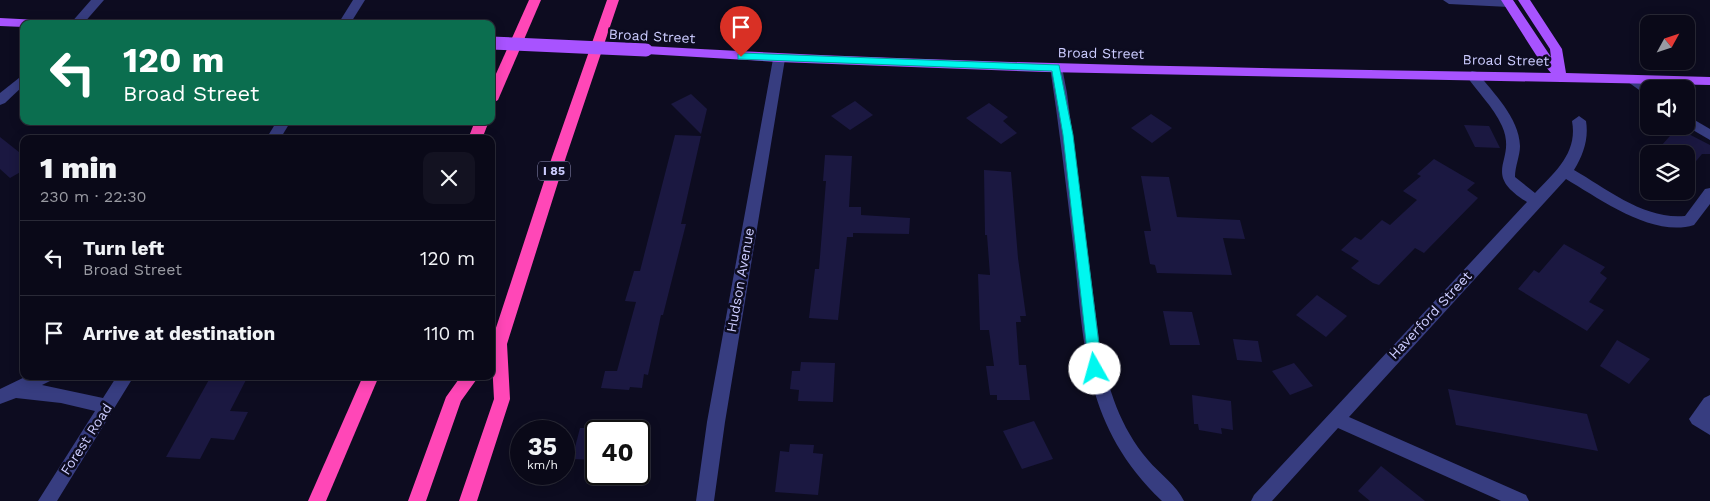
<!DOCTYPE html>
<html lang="en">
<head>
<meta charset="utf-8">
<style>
	body { margin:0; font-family:"Work Sans",sans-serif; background:#131221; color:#f1f3f6; height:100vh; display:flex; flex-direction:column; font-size:19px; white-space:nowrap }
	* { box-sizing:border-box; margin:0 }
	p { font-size:16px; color:#999aa2 }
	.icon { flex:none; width:28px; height:28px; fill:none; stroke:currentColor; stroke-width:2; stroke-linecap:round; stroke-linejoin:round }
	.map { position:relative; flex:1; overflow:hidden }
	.details { position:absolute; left:20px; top:135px; width:475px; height:245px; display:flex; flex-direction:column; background:#0a0918; border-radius:10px; box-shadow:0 2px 12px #0003,0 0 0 1px #2a2a37 }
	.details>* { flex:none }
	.top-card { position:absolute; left:20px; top:20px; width:475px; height:105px; border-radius:10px; box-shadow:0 2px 12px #0003,0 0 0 1px #2a2a37; background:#0b6e4f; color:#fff; overflow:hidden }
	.needle { width:32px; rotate:50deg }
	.fabs { position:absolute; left:1640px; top:15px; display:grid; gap:10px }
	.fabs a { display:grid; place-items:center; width:55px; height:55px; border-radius:10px; background:#0a0918; box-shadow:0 2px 12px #0003,0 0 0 1px #2a2a37; font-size:25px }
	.speed { position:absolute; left:510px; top:420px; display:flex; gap:10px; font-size:25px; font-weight:700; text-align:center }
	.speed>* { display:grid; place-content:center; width:65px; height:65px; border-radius:50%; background:#0a0918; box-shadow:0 2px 12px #0003,0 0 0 1px #2a2a37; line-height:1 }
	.speed small { font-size:12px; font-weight:400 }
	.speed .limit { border:2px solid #111; border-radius:8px; background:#fff; color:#111 }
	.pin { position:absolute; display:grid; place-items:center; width:42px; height:42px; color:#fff; margin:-51px -21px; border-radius:50% 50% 50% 0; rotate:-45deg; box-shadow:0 0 5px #0007 }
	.pin .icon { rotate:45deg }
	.me { position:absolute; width:55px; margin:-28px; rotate:353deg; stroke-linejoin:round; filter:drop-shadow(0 0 4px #0008) }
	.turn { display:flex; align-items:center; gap:18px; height:105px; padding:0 20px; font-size:22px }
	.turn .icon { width:65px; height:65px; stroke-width:2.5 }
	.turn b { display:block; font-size:35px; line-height:42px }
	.round { display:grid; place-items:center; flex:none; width:52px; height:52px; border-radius:10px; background:#131221 }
	.head { display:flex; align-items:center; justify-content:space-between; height:85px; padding:0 20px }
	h1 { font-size:30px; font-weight:800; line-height:38px }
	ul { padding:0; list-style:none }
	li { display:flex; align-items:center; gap:15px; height:75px; padding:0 20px; border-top:1px solid #2a2a37 }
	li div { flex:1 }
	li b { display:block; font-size:19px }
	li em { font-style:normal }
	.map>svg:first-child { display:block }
	.building { fill:#1b1841 }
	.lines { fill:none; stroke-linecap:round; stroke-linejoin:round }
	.minor { fill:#373d80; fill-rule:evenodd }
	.major { fill:#a853ff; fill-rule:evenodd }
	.highway { fill:#ff47b7; fill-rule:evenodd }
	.major-bridge { stroke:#a853ff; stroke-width:13 }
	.route { fill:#00f7ef; stroke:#00a19b }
	.labels { text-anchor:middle; stroke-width:5; stroke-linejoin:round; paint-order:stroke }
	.shield { fill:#0d0c20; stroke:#9392bc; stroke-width:1 }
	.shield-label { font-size:12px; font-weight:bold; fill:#ccf }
	.street-label { font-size:14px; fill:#ccf; stroke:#0d0c20 }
</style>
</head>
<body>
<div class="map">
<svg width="1710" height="501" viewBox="0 0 1710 501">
	<rect width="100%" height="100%" fill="#0d0c20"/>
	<!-- building -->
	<g class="building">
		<path d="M691 94 707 109 701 134 671 104Z"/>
		<path d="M855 101 873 115 850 130 831 116Z"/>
		<path d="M989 103 1008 117 1003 121 1017 133 1001 144 966 118Z"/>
		<path d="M1151 114 1172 128 1152 143 1131 128Z"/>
		<path d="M1464 125 1489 126 1500 148 1475 147Z"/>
		<path d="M1677 128 1710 145V154H1702L1686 173V154H1654Z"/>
		<path d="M675 135 701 136 681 224H686L663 315H661L648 375 644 374 642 388 630 387 629 390 601 388 605 371H617L636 302 625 301 634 271H640Z"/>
		<path d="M0 137 24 156V170L10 178 0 169Z"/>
		<path d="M825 155 852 156 849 207H861V215L910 218 909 234 853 233V237H847L838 320 809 318 815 269H819L826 181H823Z"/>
		<path d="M1434 159 1475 183 1467 190 1478 198 1424 253 1415 248 1379 285 1373 283 1351 268 1359 261 1341 250 1355 237 1361 240 1382 220 1390 225 1417 200 1403 191 1421 176 1417 174Z"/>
		<path d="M984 170 1011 172 1018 258 1026 316H1020L1021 322H1016L1019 365H1026L1030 400H997V395H990L986 366H994L989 330H980L978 274 990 275 987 235H985Z"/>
		<path d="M1141 176 1169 177 1177 217 1240 220 1245 239 1223 238 1232 275 1157 273 1155 265 1150 264 1144 231H1151Z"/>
		<path d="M1564 244 1605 267 1600 273 1607 278 1589 302 1604 310 1587 331 1518 289 1534 270 1539 273Z"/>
		<path d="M1317 295 1347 316 1326 337 1296 315Z"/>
		<path d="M1163 311 1192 312 1200 345H1170Z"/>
		<path d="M1233 339 1258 341 1262 362 1237 360Z"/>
		<path d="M1617 340 1650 359 1629 384 1600 366Z"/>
		<path d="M801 362 835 363 833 402 798 401 799 390 790 389 792 371H800Z"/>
		<path d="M1294 363 1313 386 1290 395 1272 371Z"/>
		<path d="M211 376H248L230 411 248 412 234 440 211 438 200 459 166 457Z"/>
		<path d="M1448 389 1587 414 1598 451 1456 425Z"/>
		<path d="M1192 395 1231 401 1233 430 1221 428 1222 434 1199 430 1198 424H1194Z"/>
		<path d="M1034 421 1053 459 1022 469 1003 431Z"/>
		<path d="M580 428H596V460L572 459Z"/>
		<path d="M790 444 814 445 813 453 823 454 818 495 775 492 780 451 789 452Z"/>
		<path d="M1381 466 1425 501H1370L1358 491Z"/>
	</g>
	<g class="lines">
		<!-- minor -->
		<g class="minor">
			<path d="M91 0H104L83 24H70Z"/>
			<path d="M353 0H365L350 24H338Z"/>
			<path d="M1443 0H1512L1515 3 1509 7 1449 4Z"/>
			<path d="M779 55 785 59 725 422 714 501H696L707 422 773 59Z"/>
			<path d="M1056 63 1062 67 1067 93 1100 347C1108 389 1120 427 1148 460 1159 473 1177 486 1184 501H1162C1082 424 1085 346 1073 244 1066 185 1059 126 1050 67Z"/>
			<path d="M1472 71 1477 72C1493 93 1519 117 1520 146 1520 156 1515 166 1515 177L1535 193C1555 172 1578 153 1572 121L1579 116 1586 121C1589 139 1583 155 1574 170 1607 189 1645 220 1685 216L1705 189 1710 188V204L1694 225C1653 238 1600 199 1566 179L1349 417 1526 495 1529 501H1501L1338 428 1272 501H1251L1254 495 1527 202C1479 172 1518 162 1502 126 1493 106 1477 92 1466 75Z"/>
			<path d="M24 74V85L5 103 0 105V93Z"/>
			<path d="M1633 75 1652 89H1649V97L1628 82 1627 79Z"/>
			<path d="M1686 115 1710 129V140L1686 126Z"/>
			<path d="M277 121H291L280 139H266Z"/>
			<path d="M27 376H52L50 381 42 385 103 398 117 376H134L57 501H38L95 411 61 403 16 398 0 404V389Z"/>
			<path d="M1710 395V435L1692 424 1689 419 1704 398Z"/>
		</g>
		<!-- major -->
		<g class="major">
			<path d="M1501 0H1513L1551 57 1550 49 1518 0H1530L1562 49 1566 73 1710 77V85L1045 72 779 62 646 54 640 50 646 46C947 64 1249 68 1551 73L1536 55Z"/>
			<path d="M0 18 39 20 45 24H24V27L0 26Z"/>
		</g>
		<!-- highway -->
		<g class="highway">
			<path d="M529 0H541L498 100 491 104V85Z"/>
			<path d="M607 0H619L566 157 507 344 510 399 477 501H459L494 399 491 343 552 157Z"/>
			<path d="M475 121H489L482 139H468Z"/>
			<path d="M363 376H379L326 501H308Z"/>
			<path d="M461 376H479L461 401 426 501H408L446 397Z"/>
		</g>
		<!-- major-bridge -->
		<path class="major-bridge" d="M491 43 646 50"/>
	</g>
	<!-- route -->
	<path class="route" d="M741 53 1059 65 1073 135 1102 369 1100 373H1091L1089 369 1063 135 1052 71 738 59V54Z"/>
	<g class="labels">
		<!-- shield labels -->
		<rect class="shield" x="538" y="161.5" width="32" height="19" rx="4"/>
		<g class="shield-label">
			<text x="554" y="175">I 85</text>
		</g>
		<!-- street labels -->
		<g class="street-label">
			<text transform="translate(652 36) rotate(3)" y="5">Broad Street</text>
			<text transform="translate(1101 53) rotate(1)" y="5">Broad Street</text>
			<text transform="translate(1506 60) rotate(1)" y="5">Broad Street</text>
			<text transform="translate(740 280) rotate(-80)" y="5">Hudson Avenue</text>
			<text transform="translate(1430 315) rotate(-47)" y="5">Haverford Street</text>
			<text transform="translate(86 439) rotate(-57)" y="5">Forest Road</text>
		</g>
	</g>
</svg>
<div class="fabs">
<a><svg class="needle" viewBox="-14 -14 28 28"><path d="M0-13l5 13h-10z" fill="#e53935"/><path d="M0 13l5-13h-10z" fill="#999aa2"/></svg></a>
<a><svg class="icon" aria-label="sound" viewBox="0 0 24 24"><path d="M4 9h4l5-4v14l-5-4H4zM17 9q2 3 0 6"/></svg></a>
<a><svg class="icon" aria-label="layers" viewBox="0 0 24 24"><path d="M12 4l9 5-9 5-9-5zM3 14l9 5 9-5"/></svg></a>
</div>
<div class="speed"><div>35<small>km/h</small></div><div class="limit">40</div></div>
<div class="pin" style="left:741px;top:57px;background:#d93025"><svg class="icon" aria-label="arrive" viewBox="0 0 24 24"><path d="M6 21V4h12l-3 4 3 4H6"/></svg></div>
<svg class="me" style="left:1095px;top:369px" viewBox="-20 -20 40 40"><circle r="19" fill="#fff"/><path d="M0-13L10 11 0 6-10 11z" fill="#00f7ef"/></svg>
<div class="top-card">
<div class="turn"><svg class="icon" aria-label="left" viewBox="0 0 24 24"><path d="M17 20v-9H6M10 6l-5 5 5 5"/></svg><div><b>120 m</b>Broad Street</div></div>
</div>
<section class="details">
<div class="head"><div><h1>1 min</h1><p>230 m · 22:30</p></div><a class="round"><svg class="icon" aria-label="close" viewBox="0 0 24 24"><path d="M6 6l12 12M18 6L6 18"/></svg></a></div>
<ul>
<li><svg class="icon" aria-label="left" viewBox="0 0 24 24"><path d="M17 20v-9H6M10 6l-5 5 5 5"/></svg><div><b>Turn left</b><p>Broad Street</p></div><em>120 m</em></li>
<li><svg class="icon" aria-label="arrive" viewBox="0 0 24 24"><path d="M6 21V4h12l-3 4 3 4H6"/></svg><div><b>Arrive at destination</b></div><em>110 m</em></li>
</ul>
</section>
</div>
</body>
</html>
